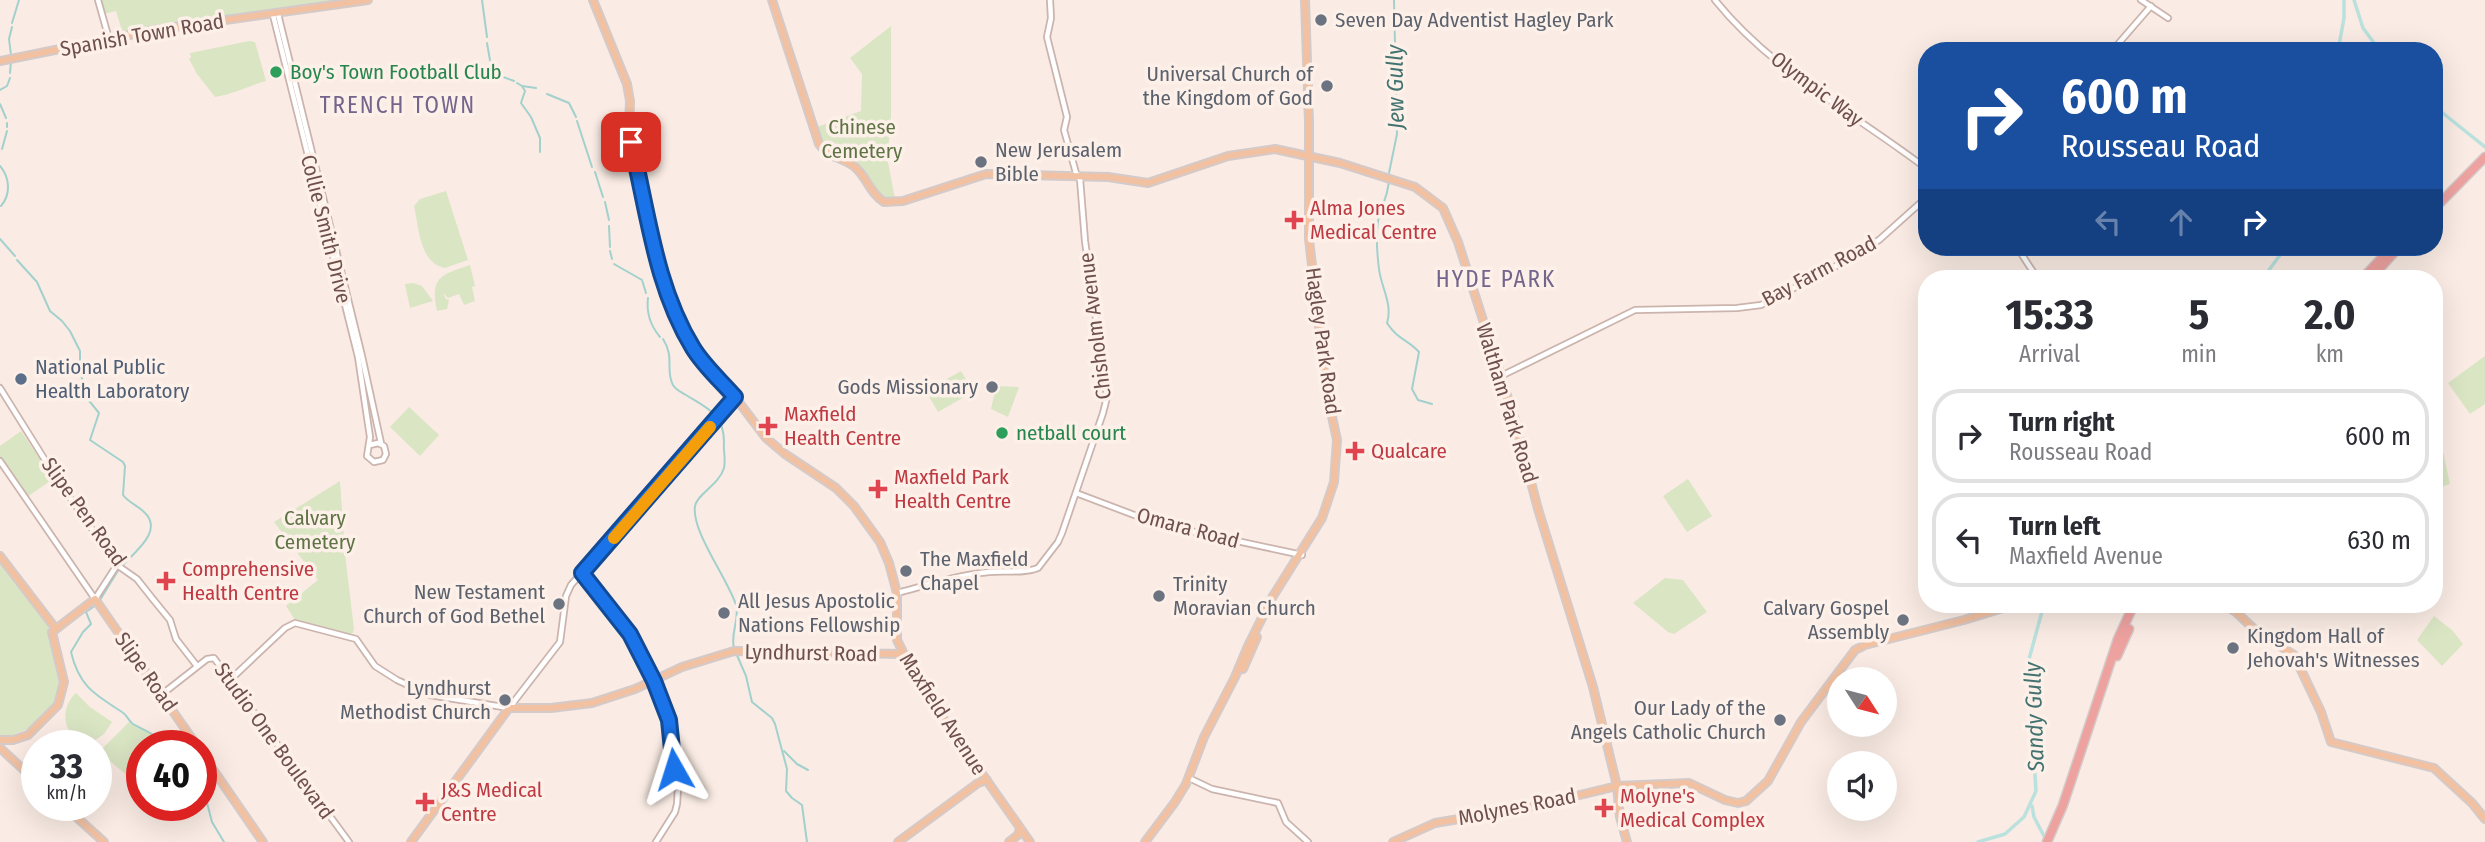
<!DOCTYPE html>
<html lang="en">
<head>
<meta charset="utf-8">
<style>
	body { margin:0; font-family:"Fira Sans Condensed",sans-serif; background:#f7f7f7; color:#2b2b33; height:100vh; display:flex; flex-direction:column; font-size:26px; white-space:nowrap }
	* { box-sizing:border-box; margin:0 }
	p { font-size:23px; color:#7c7c81 }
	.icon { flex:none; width:38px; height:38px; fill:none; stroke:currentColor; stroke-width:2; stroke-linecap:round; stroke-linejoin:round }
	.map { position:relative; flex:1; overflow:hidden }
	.sheet { position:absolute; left:1918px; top:270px; width:525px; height:343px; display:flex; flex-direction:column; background:#fff; border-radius:28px; box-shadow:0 7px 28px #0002 }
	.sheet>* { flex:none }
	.banner { position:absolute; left:1918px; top:42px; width:525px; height:214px; border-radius:28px; box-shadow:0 7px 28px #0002; background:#1a4fa0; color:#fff; overflow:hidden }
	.needle { width:46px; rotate:126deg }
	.fabs { position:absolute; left:1827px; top:667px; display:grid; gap:14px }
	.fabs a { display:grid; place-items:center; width:70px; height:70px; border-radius:50%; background:#fff; box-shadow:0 7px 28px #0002; font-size:35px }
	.speed { position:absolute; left:21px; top:730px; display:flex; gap:14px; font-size:35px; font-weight:700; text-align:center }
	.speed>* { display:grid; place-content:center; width:91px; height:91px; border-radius:50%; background:#fff; box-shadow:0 7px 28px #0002; line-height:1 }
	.speed small { font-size:18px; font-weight:400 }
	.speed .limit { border:10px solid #d22; background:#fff; color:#111 }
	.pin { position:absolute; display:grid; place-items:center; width:60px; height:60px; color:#fff; margin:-30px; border-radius:14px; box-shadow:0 4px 10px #0006 }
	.me { position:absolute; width:77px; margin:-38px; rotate:354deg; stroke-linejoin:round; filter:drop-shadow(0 0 5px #0008) }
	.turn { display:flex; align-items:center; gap:24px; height:147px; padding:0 28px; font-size:32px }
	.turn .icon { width:91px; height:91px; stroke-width:2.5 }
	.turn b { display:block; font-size:49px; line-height:60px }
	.lanes { display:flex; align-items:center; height:66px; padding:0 28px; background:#0003; justify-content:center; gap:35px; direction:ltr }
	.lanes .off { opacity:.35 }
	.eta { display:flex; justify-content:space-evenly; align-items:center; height:119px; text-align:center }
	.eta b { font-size:42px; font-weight:700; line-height:49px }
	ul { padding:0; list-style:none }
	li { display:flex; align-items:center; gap:21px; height:94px; margin:0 14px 10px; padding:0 14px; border:4px solid #e1e1e2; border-radius:28px }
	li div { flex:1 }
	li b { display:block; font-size:26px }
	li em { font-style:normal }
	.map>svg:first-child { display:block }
	.green { fill:#dae5c4 }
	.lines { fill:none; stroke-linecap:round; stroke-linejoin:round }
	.stream { stroke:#a2d1cd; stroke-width:2 }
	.canal { stroke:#bae1dd; stroke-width:3.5 }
	.minor-casing { stroke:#ccb4ae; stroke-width:8 }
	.major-casing { stroke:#d4cac9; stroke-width:10 }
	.highway-casing { stroke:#d4cac9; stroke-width:11 }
	.minor { stroke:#fff; stroke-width:4.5 }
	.major { stroke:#f2c1a2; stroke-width:6 }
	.highway { stroke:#eea2a0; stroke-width:8 }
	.route-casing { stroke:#114b97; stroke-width:18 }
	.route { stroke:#1a73e8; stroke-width:12 }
	.slow { stroke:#f59e0b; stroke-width:12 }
	.worship-dot { fill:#6b7280; stroke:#fdf0e9; stroke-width:2.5 }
	.leisure-dot { fill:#2e9e5b; stroke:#fdf0e9; stroke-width:2.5 }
	.health-dot { fill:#e0444e; stroke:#fdf0e9; stroke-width:2.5 }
	.service-dot { fill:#5c6f8a; stroke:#fdf0e9; stroke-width:2.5 }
	.labels { text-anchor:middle; stroke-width:7; stroke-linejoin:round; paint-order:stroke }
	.worship-label { font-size:21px; fill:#5b616d; stroke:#fdf0e9; text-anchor:start }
	.street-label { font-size:21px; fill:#6f504c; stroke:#fdf0e9 }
	.leisure-label { font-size:21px; fill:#27864d; stroke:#fdf0e9; text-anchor:start }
	.park-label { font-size:21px; fill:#5e7445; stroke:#fdf0e9 }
	.health-label { font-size:21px; fill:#be3a42; stroke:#fdf0e9; text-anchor:start }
	.service-label { font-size:21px; fill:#4e5e75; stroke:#fdf0e9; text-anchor:start }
	.water-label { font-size:23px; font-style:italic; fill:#427370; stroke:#fdf0e9 }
	.neighbourhood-label { font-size:23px; letter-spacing:2px; fill:#75648c; stroke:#fdf0e9 }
</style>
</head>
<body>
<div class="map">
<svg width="2485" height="842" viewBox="0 0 2485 842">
	<rect width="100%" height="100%" fill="#faece4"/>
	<!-- green -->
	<g class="green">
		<path d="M100 0H340L122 31 116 11 104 14Z"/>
		<path d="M891 26V122L887 157 895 199 883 200C876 192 870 182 862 174 841 152 828 163 817 127L861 111 862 74 850 58Z"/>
		<path d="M249 41 255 42 266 81C248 86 236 93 215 97L197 74 189 59 191 57 190 53Z"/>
		<path d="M446 191 468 260 445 268C419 263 419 227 414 206L420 199Z"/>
		<path d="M470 265 475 286 472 287 475 301 464 305 459 294 448 298 443 293 446 299 449 300 447 309 437 311C430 277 440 275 470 265Z"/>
		<path d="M413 283 422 286 433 301 410 308 405 284Z"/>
		<path d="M2485 356V404L2470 414 2448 383Z"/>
		<path d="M961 371 973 392 938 412 926 391Z"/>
		<path d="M996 386 1019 387 1008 417 991 409Z"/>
		<path d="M409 407 439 435 420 456 390 427Z"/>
		<path d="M21 431 53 479 27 497 0 457V446Z"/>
		<path d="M2440 438 2450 484 2438 488 2434 485V448Z"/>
		<path d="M1688 479 1712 516 1687 532 1663 496Z"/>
		<path d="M340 481 345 554 354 629 353 633 350 634 295 620 286 606 318 580 274 522Z"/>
		<path d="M0 562 48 626 62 683 57 705 38 725 4 738 0 737Z"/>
		<path d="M1665 578 1683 580 1707 612 1674 634 1668 632 1633 603Z"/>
		<path d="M2434 616 2453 631 2463 644 2442 666 2417 640Z"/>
		<path d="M76 693 90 707 112 722 104 734 91 743C64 741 57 710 76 693Z"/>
		<path d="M129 722 150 733 160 742 157 745 142 746V762L129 777 99 752Z"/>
	</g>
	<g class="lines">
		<!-- stream -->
		<g class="stream">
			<path d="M482 0 487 37"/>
			<path d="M12 23 19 0"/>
			<path d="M487 43 491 66"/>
			<path d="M11 55 9 39 12 27"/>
			<path d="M493 70 495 74 514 81"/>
			<path d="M10 73 11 61"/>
			<path d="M517 83 522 86 536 88"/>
			<path d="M522 86 525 91 521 103 531 117 540 138V152"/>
			<path d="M0 90 7 86 10 78"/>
			<path d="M547 94 569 103 576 117"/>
			<path d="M0 104 6 118"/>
			<path d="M577 121 592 167"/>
			<path d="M7 127V123"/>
			<path d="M2 149 7 131"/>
			<path d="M0 166C10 178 11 194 1 206"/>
			<path d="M595 172 603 197"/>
			<path d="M1389 173 1397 134 1394 0"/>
			<path d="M1389 182C1387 197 1384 201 1380 213 1375 228 1377 253 1379 269 1381 287 1393 304 1387 323 1398 340 1407 339 1419 352L1412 389 1418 400 1432 404"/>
			<path d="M605 202 609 220"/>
			<path d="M609 226 610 247"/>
			<path d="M0 239 15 256"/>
			<path d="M610 251 612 259"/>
			<path d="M17 260 37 282 50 311 62 321 70 331 80 351V370"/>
			<path d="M614 264 642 280 646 293"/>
			<path d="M648 298C646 313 650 325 660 337"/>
			<path d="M663 339C675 357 665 371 673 385 676 390 681 392 686 395 707 408 724 414 724 442 723 450 726 460 724 468 719 485 697 494 695 506 691 531 728 579 736 605 740 619 730 633 734 648"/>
			<path d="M81 374 86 397 99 413 90 440 123 462 125 466 123 495C128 502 137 505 144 512 164 530 136 551 123 565"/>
			<path d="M100 600 119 569"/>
			<path d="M96 605 86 612 91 624 83 632 71 652C79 686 94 694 122 712 127 715 128 720 133 724 145 731 156 733 164 746"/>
			<path d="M736 653 746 676 752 702 772 718 775 724 787 769 786 791 792 798 802 805 807 842"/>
			<path d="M784 751 797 764 808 770"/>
			<path d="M201 780 212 822 224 842"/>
		</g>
		<!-- canal -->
		<g class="canal">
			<path d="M2354 0 2363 28 2380 51"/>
			<path d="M2338 51 2344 18V0"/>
			<path d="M2434 106 2485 147"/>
			<path d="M2263 278 2286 247"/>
			<path d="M2032 806 2034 817 2045 838"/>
			<path d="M1978 842 2005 834 2024 817 2036 791 2028 663 2044 604"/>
		</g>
		<defs>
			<g id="minor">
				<path d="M98 0 109 39"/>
				<path d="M1715 0C1772 71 1855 114 1927 169"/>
				<path d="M2141 0 2168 18"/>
				<path d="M278 14 362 356 381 443"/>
				<path d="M273 15 358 357 370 437 367 456 374 462 383 460 386 454 384 446 378 443 370 445"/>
				<path d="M2112 51 2151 6"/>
				<path d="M2017 247 2037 278"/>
				<path d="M1501 376 1635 310 1737 308 1761 305 1831 269 1879 240 1927 197"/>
				<path d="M0 388 55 476 117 565 137 579 152 598 170 620 176 639 197 666"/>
				<path d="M0 461 95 599 117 565"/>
				<path d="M1076 493 1158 524 1302 555"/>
				<path d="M582 573 630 633 654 681 669 721 678 788 677 804 675 812 656 842"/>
				<path d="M897 593C927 585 957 575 989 572 1005 570 1023 574 1038 568L1058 542 1062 533 1103 413 1107 397 1085 241 1080 179 1076 173 1064 130 1067 117 1047 37 1051 18 1050 0"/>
				<path d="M231 679 285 628 295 623 356 639 375 666 397 680 430 695 509 708 560 642 566 596 571 585 735 397"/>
				<path d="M161 695 207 659 214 658 349 842"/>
				<path d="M1189 778 1212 789 1278 803 1286 822 1308 842"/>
			</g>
			<g id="major">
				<path d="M593 0 627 84 630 101 629 129 637 175 659 264 677 318 701 359 735 397 766 438 785 454 836 488 854 506 880 542 889 563 897 593V640L917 681 1030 842"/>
				<path d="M772 0 819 144C829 159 844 157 856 168 867 178 870 193 884 202L903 201 986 174 1108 177 1148 183 1228 156 1275 149 1340 163 1415 187 1443 208 1458 242 1514 417 1538 509 1593 687 1617 786 1620 817 1627 842"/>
				<path d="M0 61 154 30 368 0"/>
				<path d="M0 556 56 629"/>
				<path d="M2223 604 2236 612 2255 630 2294 655 2321 712 2331 742 2434 768 2472 803 2485 819"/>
				<path d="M1243 669 1257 637"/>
				<path d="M0 740H13L28 735 58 705 64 682 52 632 95 599 197 746"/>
				<path d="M0 748 37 782"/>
				<path d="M201 752 263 842"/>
				<path d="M63 805 104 842"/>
				<path d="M411 842 509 708H551L592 703 635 689 682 667 734 651 902 654"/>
				<path d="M898 842 978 783 987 780"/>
				<path d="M1009 842 1018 835 1020 829"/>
				<path d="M1145 842 1175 802 1186 784 1204 737 1235 677 1248 646 1273 596 1322 518 1334 482 1337 440 1326 388 1309 239V123L1305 0"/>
				<path d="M1393 842 1435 823 1526 808 1617 786 1689 783 1725 800 1738 803 1746 801 1768 781 1801 722 1855 650 1865 645 1964 620 2016 604"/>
			</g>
			<g id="highway">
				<path d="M2434 209 2485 157"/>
				<path d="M2363 278 2392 247"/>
				<path d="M2371 278 2399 247"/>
				<path d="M2117 656 2129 629"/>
				<path d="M2047 842 2063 805 2118 639 2134 604"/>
			</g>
		</defs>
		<!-- minor casing -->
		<use href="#minor" class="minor-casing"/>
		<!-- major casing -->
		<use href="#major" class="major-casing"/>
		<!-- highway casing -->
		<use href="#highway" class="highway-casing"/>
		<!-- minor -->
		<use href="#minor" class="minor"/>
		<!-- major -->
		<use href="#major" class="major"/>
		<!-- highway -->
		<use href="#highway" class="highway"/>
	</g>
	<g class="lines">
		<defs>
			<path id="route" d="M631 142C648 212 655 286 693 348 704 366 721 381 735 397L582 573 630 634 654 681 669 720 674 769"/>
		</defs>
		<!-- route casing -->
		<use href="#route" class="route-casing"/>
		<!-- route -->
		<use href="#route" class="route"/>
		<!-- slow -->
		<path class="slow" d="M614 538 710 427"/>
	</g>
	<!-- markers -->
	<g class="worship-dot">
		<circle cx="1321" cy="20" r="7"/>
		<circle cx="1327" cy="86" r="7"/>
		<circle cx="981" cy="162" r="7"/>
		<circle cx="992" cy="387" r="7"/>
		<circle cx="906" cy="571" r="7"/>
		<circle cx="1159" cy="596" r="7"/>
		<circle cx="559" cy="604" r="7"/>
		<circle cx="724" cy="613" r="7"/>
		<circle cx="1903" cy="620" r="7"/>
		<circle cx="2233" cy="648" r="7"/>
		<circle cx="505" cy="700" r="7"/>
		<circle cx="1780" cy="720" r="7"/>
	</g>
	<g class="leisure-dot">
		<circle cx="276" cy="72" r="7"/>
		<circle cx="1002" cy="433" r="7"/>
	</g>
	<g class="health-dot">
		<path d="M1290.5 209.5h7v7h7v7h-7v7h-7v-7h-7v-7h7z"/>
		<path d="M764.5 415.5h7v7h7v7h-7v7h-7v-7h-7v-7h7z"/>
		<path d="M1351.5 440.5h7v7h7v7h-7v7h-7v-7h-7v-7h7z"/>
		<path d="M874.5 478.5h7v7h7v7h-7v7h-7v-7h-7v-7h7z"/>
		<path d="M162.5 570.5h7v7h7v7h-7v7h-7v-7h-7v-7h7z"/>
		<path d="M421.5 791.5h7v7h7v7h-7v7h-7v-7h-7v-7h7z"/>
		<path d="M1600.5 797.5h7v7h7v7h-7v7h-7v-7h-7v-7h7z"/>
	</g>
	<circle class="service-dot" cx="21" cy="379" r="7"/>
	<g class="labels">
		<!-- worship labels -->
		<g class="worship-label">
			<text x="1335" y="27">Seven Day Adventist Hagley Park</text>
			<text x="1313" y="81" text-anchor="end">Universal Church of<tspan x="1313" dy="24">the Kingdom of God</tspan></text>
			<text x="995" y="157">New Jerusalem<tspan x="995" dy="24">Bible</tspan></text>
			<text x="978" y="394" text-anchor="end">Gods Missionary</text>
			<text x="920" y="566">The Maxfield<tspan x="920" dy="24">Chapel</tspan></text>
			<text x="1173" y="591">Trinity<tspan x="1173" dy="24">Moravian Church</tspan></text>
			<text x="545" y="599" text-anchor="end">New Testament<tspan x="545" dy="24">Church of God Bethel</tspan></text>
			<text x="738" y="608">All Jesus Apostolic<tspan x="738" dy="24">Nations Fellowship</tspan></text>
			<text x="1889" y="615" text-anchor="end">Calvary Gospel<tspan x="1889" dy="24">Assembly</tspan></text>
			<text x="2247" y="643">Kingdom Hall of<tspan x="2247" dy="24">Jehovah's Witnesses</tspan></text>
			<text x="491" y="695" text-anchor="end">Lyndhurst<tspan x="491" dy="24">Methodist Church</tspan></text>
			<text x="1766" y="715" text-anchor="end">Our Lady of the<tspan x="1766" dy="24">Angels Catholic Church</tspan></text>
		</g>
		<!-- street labels -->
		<g class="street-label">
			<text transform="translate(142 35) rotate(-10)" y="7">Spanish Town Road</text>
			<text transform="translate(1817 89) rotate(37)" y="7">Olympic Way</text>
			<text transform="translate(326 229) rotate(76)" y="7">Collie Smith Drive</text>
			<text transform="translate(1819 271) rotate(-28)" y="7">Bay Farm Road</text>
			<text transform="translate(1095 326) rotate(-97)" y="7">Chisholm Avenue</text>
			<text transform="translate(1323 341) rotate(82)" y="7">Hagley Park Road</text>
			<text transform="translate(1507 403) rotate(73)" y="7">Waltham Park Road</text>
			<text transform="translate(84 512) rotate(54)" y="7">Slipe Pen Road</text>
			<text transform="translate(1188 528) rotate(15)" y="7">Omara Road</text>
			<text transform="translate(811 653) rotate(1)" y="7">Lyndhurst Road</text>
			<text transform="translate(146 672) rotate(55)" y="7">Slipe Road</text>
			<text transform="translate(943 714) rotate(57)" y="7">Maxfield Avenue</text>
			<text transform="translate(274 741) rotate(54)" y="7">Studio One Boulevard</text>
			<text transform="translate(1517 807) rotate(-11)" y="7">Molynes Road</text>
		</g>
		<!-- leisure labels -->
		<g class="leisure-label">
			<text x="290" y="79">Boy's Town Football Club</text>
			<text x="1016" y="440">netball court</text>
		</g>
		<!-- park labels -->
		<g class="park-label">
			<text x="862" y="134">Chinese<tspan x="862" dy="24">Cemetery</tspan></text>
			<text x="315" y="525">Calvary<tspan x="315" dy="24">Cemetery</tspan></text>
		</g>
		<!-- health labels -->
		<g class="health-label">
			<text x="1310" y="215">Alma Jones<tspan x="1310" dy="24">Medical Centre</tspan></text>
			<text x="784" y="421">Maxfield<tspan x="784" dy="24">Health Centre</tspan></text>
			<text x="1371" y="458">Qualcare</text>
			<text x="894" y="484">Maxfield Park<tspan x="894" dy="24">Health Centre</tspan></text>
			<text x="182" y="576">Comprehensive<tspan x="182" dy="24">Health Centre</tspan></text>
			<text x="441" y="797">J&amp;S Medical<tspan x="441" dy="24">Centre</tspan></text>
			<text x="1620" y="803">Molyne's<tspan x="1620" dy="24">Medical Complex</tspan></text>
		</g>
		<!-- service labels -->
		<g class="service-label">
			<text x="35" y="374">National Public<tspan x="35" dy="24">Health Laboratory</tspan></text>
		</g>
		<!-- water labels -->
		<g class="water-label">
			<text transform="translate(1395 87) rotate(-91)" y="8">Jew Gully</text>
			<text transform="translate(2034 717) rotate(-92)" y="8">Sandy Gully</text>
		</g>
		<!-- neighbourhood labels -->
		<g class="neighbourhood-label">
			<text x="398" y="113">TRENCH TOWN</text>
			<text x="1496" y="287">HYDE PARK</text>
		</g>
	</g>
</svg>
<div class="fabs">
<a><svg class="needle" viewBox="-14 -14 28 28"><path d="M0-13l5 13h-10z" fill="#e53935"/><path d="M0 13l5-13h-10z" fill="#7c7c81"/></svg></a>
<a><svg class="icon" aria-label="sound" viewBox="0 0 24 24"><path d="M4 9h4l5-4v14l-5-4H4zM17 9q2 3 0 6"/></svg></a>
</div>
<div class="speed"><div>33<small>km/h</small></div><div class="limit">40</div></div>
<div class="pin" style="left:631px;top:142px;background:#d93025"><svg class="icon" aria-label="arrive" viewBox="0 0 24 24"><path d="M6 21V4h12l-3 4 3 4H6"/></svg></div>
<svg class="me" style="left:674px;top:769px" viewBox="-20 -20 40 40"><path d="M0-17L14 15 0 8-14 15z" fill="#1a73e8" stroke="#fff" stroke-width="4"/></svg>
<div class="banner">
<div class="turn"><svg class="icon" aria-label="right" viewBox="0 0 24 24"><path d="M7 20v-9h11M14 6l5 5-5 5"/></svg><div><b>600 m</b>Rousseau Road</div></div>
<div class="lanes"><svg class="icon off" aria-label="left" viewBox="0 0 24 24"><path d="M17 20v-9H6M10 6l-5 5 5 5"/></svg><svg class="icon off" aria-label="ahead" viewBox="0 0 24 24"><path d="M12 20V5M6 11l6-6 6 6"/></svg><svg class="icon" aria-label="right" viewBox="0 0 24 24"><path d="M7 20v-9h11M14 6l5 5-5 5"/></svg></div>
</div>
<section class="sheet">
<div class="eta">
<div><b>15:33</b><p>Arrival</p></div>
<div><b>5</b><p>min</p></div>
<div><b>2.0</b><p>km</p></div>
</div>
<ul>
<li><svg class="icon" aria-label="right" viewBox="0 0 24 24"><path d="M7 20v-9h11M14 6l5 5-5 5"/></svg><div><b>Turn right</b><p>Rousseau Road</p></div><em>600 m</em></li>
<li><svg class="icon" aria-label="left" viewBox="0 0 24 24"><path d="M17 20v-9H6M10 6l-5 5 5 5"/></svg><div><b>Turn left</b><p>Maxfield Avenue</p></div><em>630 m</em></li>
</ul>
</section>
</div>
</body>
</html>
